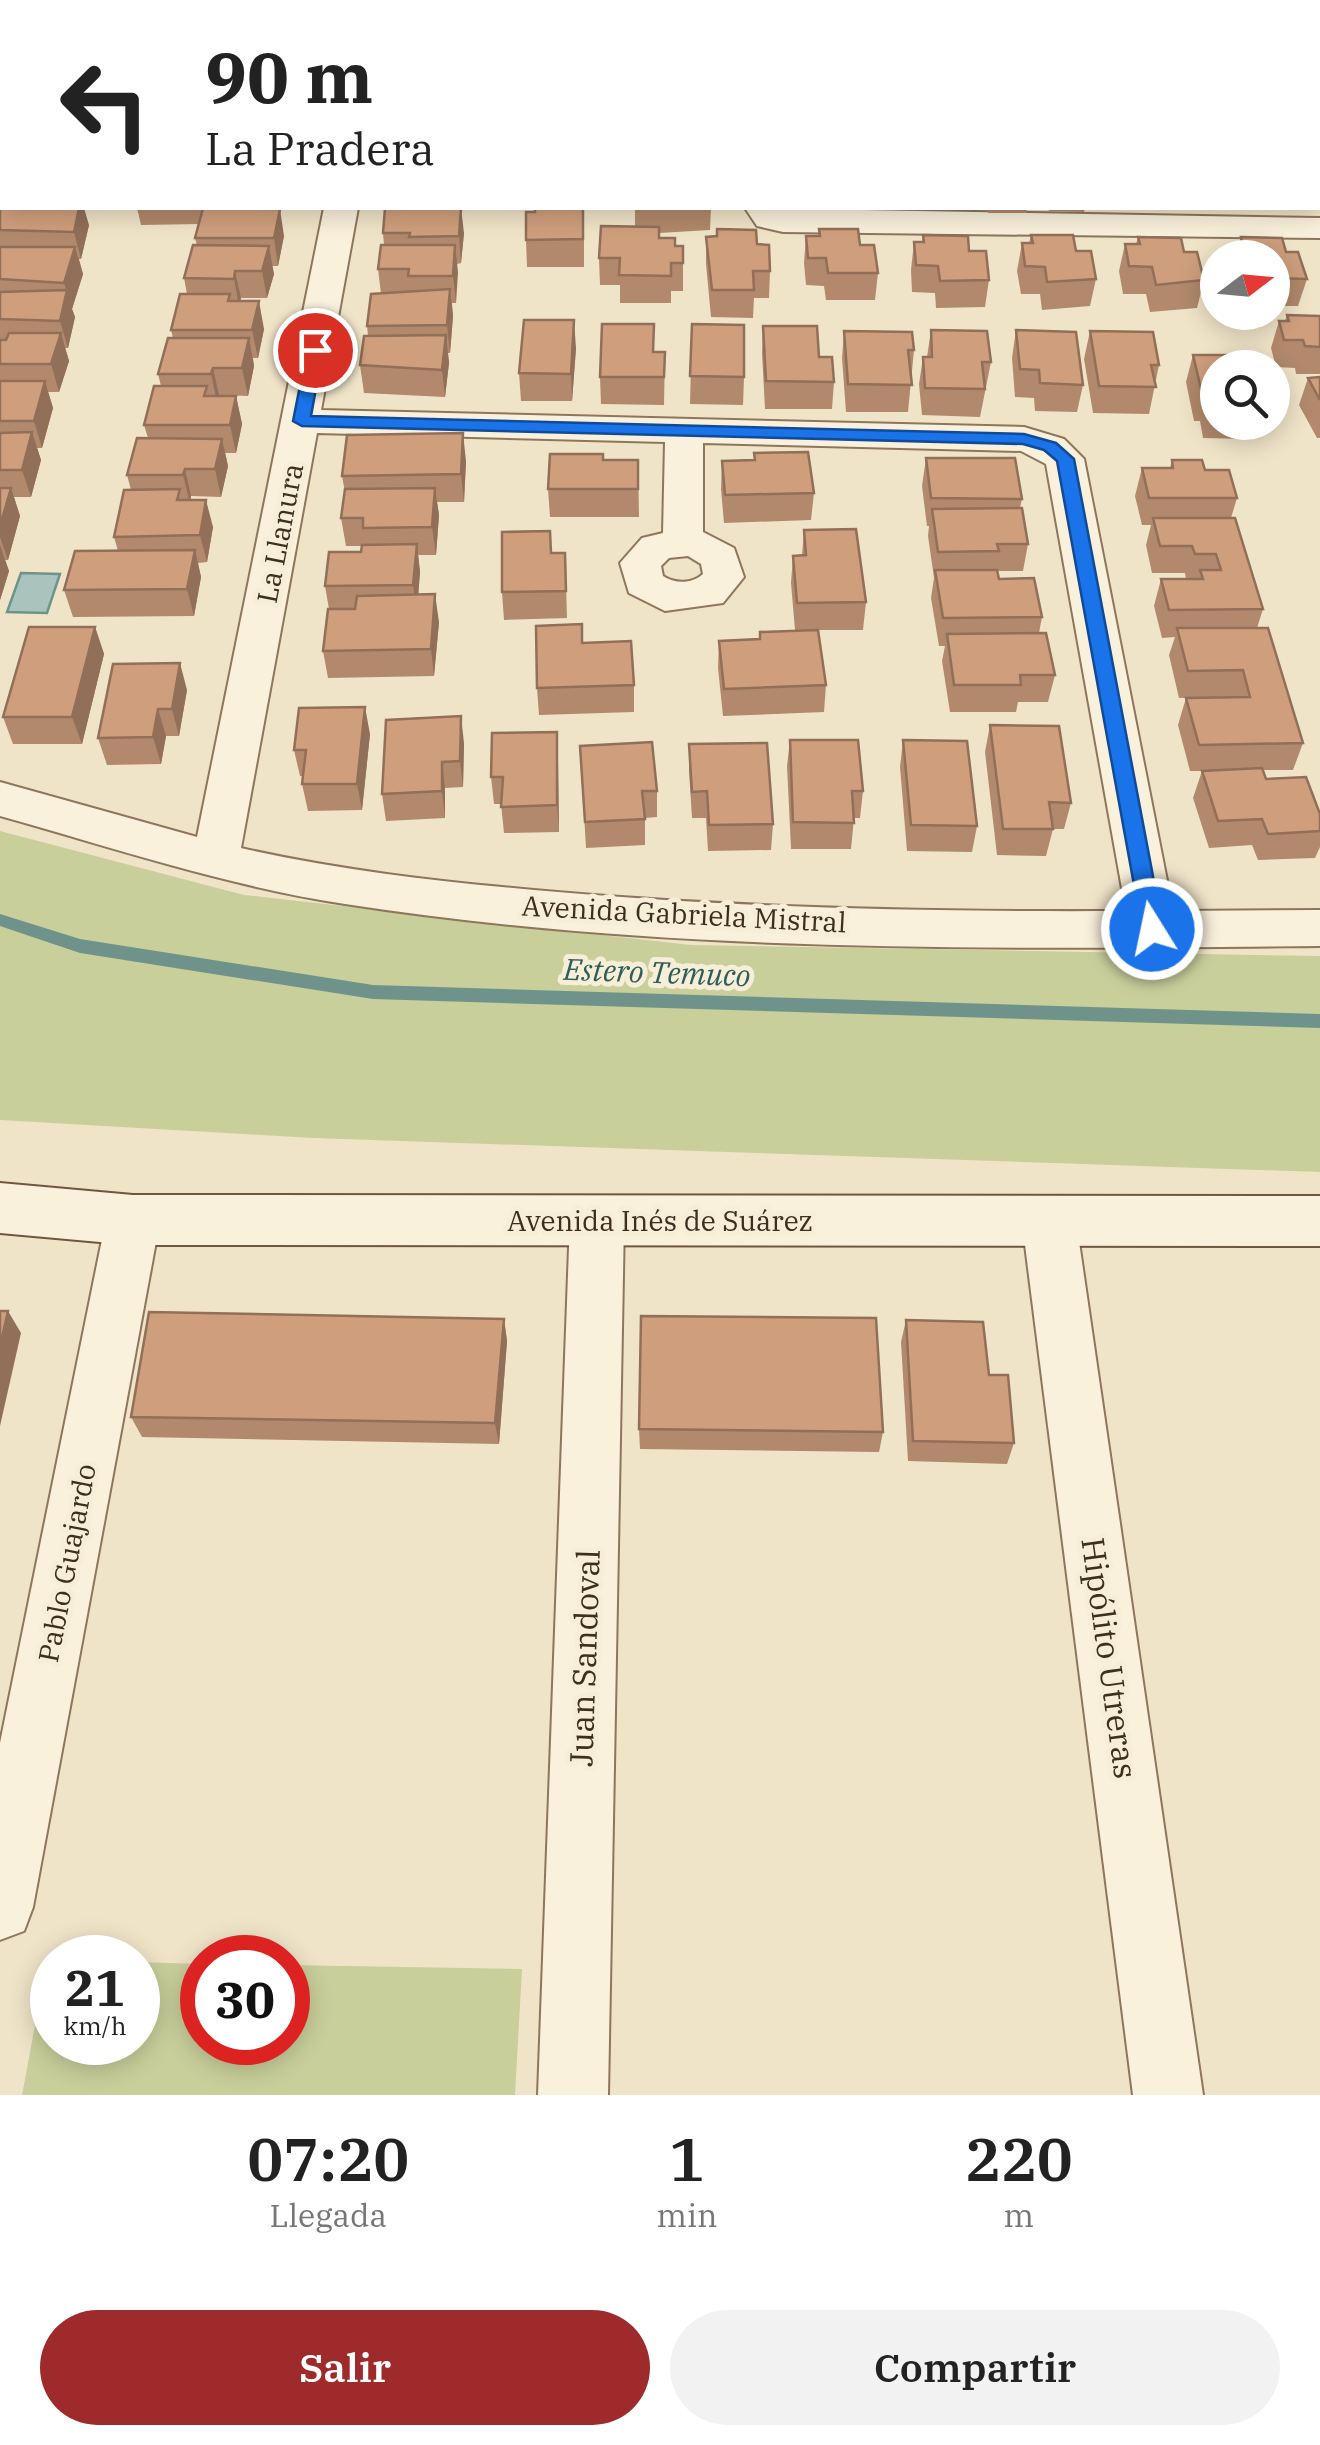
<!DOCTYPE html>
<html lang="es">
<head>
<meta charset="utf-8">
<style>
	body { margin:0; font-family:"IBM Plex Serif",serif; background:#f2f2f2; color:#222; height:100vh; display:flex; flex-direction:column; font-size:38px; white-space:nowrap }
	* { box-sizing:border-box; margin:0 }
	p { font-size:32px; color:#767676 }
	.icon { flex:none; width:55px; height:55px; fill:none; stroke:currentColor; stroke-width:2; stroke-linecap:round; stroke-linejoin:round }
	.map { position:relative; height:2095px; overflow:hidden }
	.details { display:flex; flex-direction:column; background:#fff; flex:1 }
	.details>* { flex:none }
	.hud { position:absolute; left:0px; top:0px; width:1320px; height:210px; box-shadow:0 5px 25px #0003; background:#fff; color:#222; overflow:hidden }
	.needle { width:65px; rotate:74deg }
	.controls { position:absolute; left:1200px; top:240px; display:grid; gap:20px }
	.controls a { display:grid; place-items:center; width:90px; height:90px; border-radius:50%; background:#fff; box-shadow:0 5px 25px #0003; font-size:50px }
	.speed { position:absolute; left:30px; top:1935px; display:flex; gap:20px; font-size:50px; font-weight:700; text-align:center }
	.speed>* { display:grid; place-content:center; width:130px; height:130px; border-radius:50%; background:#fff; box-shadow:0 5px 25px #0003; line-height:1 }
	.speed small { font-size:25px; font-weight:400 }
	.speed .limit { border:15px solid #d22; background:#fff; color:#111 }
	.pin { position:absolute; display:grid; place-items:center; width:85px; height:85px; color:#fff; margin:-42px; border:5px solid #fff; border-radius:50%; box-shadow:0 2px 10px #0007 }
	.me { position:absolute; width:110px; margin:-55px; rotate:350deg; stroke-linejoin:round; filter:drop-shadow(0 0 8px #0008) }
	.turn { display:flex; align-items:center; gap:35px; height:210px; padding:0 40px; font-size:45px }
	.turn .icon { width:130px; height:130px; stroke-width:2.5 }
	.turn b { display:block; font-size:70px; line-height:85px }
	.eta { display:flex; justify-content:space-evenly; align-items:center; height:170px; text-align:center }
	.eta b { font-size:60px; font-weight:600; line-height:70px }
	.primary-button { display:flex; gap:20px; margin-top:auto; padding:20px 40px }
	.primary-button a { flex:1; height:115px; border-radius:60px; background:#9e2a2b; color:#fff; font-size:40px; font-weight:600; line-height:115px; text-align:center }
	.primary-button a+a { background:#f2f2f2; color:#222 }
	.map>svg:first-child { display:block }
	.green { fill:#c9cf9b }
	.water { fill:#a9c4bc; stroke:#6f938a; stroke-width:2.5 }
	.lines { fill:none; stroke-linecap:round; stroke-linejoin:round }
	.stream { fill:#6f938a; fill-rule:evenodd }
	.street-casing { stroke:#8d765c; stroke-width:4 }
	.secondary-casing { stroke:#6f573f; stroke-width:4 }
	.street { fill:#faf1dc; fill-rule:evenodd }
	.secondary { fill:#faf1dc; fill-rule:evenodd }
	.wall { fill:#b2896c }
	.shaded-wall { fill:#916f58 }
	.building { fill:#cf9f7d; stroke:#916f58; stroke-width:2.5 }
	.route { fill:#1a73e8; stroke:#114b97; stroke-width:2.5 }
	.labels { text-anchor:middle; stroke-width:10; stroke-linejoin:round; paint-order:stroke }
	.street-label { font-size:28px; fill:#3d2e20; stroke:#f7eed8 }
	.water-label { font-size:30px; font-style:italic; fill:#2f5d5a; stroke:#f7eed8 }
	.near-street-label { font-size:32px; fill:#3d2e20; stroke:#f7eed8 }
</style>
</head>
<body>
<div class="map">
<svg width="1320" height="2095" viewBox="0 0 1320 2095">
	<rect width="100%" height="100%" fill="#f0e4c8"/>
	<!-- green -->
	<g class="green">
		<path d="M0 831 244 895 691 945 1320 956V1172L313 1138 0 1120Z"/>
		<path d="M47 1961H52V2042H138V1962L202 1964V2042H288V1965L522 1969 515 2095H22Z"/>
	</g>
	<!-- water -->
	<path class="water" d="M21 573 60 574 47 613 7 612Z"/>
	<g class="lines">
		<!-- stream -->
		<path class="stream" d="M0 914 80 939 373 985 1320 1014V1028L373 999 80 953 0 926Z"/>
		<defs>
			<g id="street">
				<rect x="301" y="0" width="30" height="2"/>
				<rect x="730" y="0" width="30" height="2"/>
				<rect x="842" y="0" width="30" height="2"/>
				<path d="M1122 0H1152L1153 2H1123Z"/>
				<path d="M1235 0H1270L1271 2H1237Z"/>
				<rect x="1318" y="21" width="2" height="19"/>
				<path d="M324 208H358L321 410 1024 427 1064 439 1084 459 1173 911 1320 910V946C995 949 667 954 345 904 227 886 114 848 0 816V782L197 837ZM317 433 665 442 663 533 642 538 620 563 629 593 665 611 723 603 744 577 734 548 703 532V443L1021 451 1046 464 1126 911C929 912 731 908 534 890 436 881 337 870 241 848ZM688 556 701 564 703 574C692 584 675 584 663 576L661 566 669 558Z"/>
				<path d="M745 208 1320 218V238L783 232 757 226Z"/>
				<path d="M133 1197 152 1204 160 1220 33 1907 24 1931 0 1940V1743L106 1220 114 1204Z"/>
				<path d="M597 1197 616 1204 624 1220 608 2095H538L570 1220 578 1204Z"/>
				<path d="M1049 1198 1068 1205 1076 1221 1203 2095H1133L1022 1221 1030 1205Z"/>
			</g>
			<path id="secondary" d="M0 1183 133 1195 1320 1196V1246L133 1245 0 1233Z"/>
		</defs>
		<!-- street casing -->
		<use href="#street" class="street-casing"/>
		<!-- secondary casing -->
		<use href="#secondary" class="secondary-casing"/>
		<!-- street -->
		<use href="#street" class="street"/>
		<!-- secondary -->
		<use href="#secondary" class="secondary"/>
	</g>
	<!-- wall -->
	<g class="wall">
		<path d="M890 0H968L967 2H890Z"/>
		<path d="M1033 0H1104V2H1032Z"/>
		<path d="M2 105V208L89 225 81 259H79L83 274 72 309 75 317 68 348H65L69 361 59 392H48L53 408 42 448H37L41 460 31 497H14L20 516 8 560H5L9 571 0 600V107Z"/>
		<path d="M137 208H254L284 236 278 266H272L274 274 267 298H241L240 301 264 329 258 358H253L254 366 248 396 219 395 236 396 242 424 236 453H225L228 466 221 497 191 496 190 500 213 527 207 562 198 563 201 577 194 616 73 617 64 590 118 551 114 537 131 490 127 475 148 438 144 425 161 386 158 374 173 338 171 330 187 294 184 278 197 246 195 238 199 224 141 225Z"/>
		<path d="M584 208V267H527L526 240 535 212Z"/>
		<path d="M635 208H711L710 230 659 233V238L675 246H683V291H671V303H620V285H600L599 258 635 227Z"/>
		<path d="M987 208H1027L1026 213H988Z"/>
		<path d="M1048 208H1085L1084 212 1049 211Z"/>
		<path d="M383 233H464L461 263 457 264 456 303H452L453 316 450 353H448L449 363 445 397 364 393 360 365 368 336 367 326 381 294 378 269 384 245Z"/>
		<path d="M923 235 969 251 989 280 985 307 936 308 935 293 912 292 911 270 914 242H922Z"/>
		<path d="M1031 235 1076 251 1096 279 1090 306 1042 310 1040 294H1021L1017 271 1022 243H1029Z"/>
		<path d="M806 236 860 245 878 273 875 300H826L824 286 806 285 804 263Z"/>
		<path d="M706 237 757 244 770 271 769 298H754L753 318 711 317 706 264Z"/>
		<path d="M1138 237 1184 252 1204 280 1197 308 1150 312 1146 294H1123L1119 271 1125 244H1136Z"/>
		<path d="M1241 237 1286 252 1307 279 1298 306H1272V258H1235Z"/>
		<path d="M1287 315 1320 316V374H1296L1295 368 1276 367 1271 348 1279 321H1285Z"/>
		<path d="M692 324 744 377 743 405 690 404Z"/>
		<path d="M763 326 819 357 834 382 832 409H765L762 353Z"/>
		<path d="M931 330 991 362 980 417 922 415 919 384 923 357H927Z"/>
		<path d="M1016 330 1083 385 1077 412 1035 411 1034 398 1015 397 1012 358Z"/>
		<path d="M844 331 914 350 908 412H846L842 358Z"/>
		<path d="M1090 331 1159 365 1149 414 1093 413 1084 359Z"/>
		<path d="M576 348 572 401H521L519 373Z"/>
		<path d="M654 352H665L664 405 601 404 600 377Z"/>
		<path d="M1193 355 1218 368V422H1252L1248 439 1203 438 1200 421H1194L1186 382Z"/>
		<path d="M1320 377V438H1317L1299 405 1308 378Z"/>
		<path d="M926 458 1022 499 1020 508 1028 544 1023 571H997L999 579 1042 617 1039 633 1055 675 1048 702H1018L1016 712H950L942 661 945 646H939L931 598 934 578 928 536 929 526H927L922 486Z"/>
		<path d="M603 460H638L639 517H550L548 489Z"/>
		<path d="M754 460 814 493 811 520 724 523 721 489 722 461Z"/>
		<path d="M1172 460 1205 470 1237 498 1231 518 1263 609 1257 628 1303 743 1293 770H1263L1266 779 1320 814V847L1315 858 1258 860 1252 845 1209 848 1193 798 1202 771H1190L1178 725 1186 698 1221 697 1179 698 1169 655 1175 637 1162 638 1154 606 1161 579H1186L1185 573H1152L1146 545 1151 525H1142L1135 496 1142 468H1170Z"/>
		<path d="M466 461 464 502H437L439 515 436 555H418L420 572 418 595 439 622 434 676 328 678 323 651 329 609 325 586 361 552 362 546H346L341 518 345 492 342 476Z"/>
		<path d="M804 530 866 602 863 630H818L826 685 824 712 723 716 718 668 719 641 759 639 795 630 791 583 793 556 802 555Z"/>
		<path d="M551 553H565L567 618 504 620 502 592Z"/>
		<path d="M95 627 104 654 82 744H13L3 717Z"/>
		<path d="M582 643 634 685V712L539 715 537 688Z"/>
		<path d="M187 690 179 736H166L161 764 107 765 98 738Z"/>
		<path d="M990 725 1071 803 1064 829H1053L1046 856 997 855 985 752Z"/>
		<path d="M557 732 559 832 504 833 501 804H494L491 777Z"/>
		<path d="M370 734 362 810 308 811 302 784 303 776H300L294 750Z"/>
		<path d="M790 740 863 791 860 818H854L851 849H791L787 766Z"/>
		<path d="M903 740 977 826 972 852 907 851 900 767Z"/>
		<path d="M464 743 463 787 445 788V818L386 821 382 794Z"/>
		<path d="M689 744 773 824 771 850 708 851 706 818H692L689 771Z"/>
		<path d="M580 746 657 791V817L645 818V845L586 848Z"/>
		<path d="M504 1319 507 1341 499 1444 142 1437 131 1417Z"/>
		<path d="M906 1320 989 1375 1014 1443 1007 1464 908 1461 901 1342Z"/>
		<path d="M639 1429 883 1432 879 1452 640 1449Z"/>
	</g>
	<!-- shaded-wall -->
	<g class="shaded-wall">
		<path d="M1104 0V2H1085V1Z"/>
		<path d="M1320 63V85L1318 87V65Z"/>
		<path d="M79 208H84L89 225 81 259 74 232Z"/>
		<path d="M461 208 464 233 461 263 459 236Z"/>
		<path d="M280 209 284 236 278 266 274 238Z"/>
		<path d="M455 245 458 272 456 303 453 276Z"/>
		<path d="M269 246 274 274 267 298 262 271Z"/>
		<path d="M75 247 83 274 72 309 75 317 68 348 60 321 67 292 64 283Z"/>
		<path d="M235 271 241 298 239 306 234 279Z"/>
		<path d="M450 289 453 316 450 353 447 325Z"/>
		<path d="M259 301 264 329 258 358 252 330Z"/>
		<path d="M574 320 576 348 572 401 571 374Z"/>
		<path d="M61 333 69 361 59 392 51 364Z"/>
		<path d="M446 335 449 363 445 397 442 370Z"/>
		<path d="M249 338 254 366 248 396 242 368Z"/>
		<path d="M213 368 219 395 217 402 211 374Z"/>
		<path d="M45 381 53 408 42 448 34 421Z"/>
		<path d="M236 396 242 424 236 453 230 425Z"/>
		<path d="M32 432 41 460 31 497 22 470Z"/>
		<path d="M463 433 466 461 464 502 461 474Z"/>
		<path d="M222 439 228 466 221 497 215 469Z"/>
		<path d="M185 469 191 496 190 503 183 475Z"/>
		<path d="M11 488 20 516 8 560 0 537V526Z"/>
		<path d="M435 488 439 515 436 555 432 527Z"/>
		<path d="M206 500 213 527 207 562 200 535Z"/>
		<path d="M417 544 420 572 417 612 413 585Z"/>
		<path d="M0 545 9 571 0 600Z"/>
		<path d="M195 550 201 577 194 616 187 589Z"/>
		<path d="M435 594 439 622 434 676 431 649Z"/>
		<path d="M95 627 104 654 82 744 72 717Z"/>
		<path d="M180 663 187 690 179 736 172 709Z"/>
		<path d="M365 707 370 734 362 810 357 784Z"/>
		<path d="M158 709 166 736 161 764 153 737Z"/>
		<path d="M461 716 464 743 463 787 460 761Z"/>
		<path d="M557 732 558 759 559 832 557 805Z"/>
		<path d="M442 762 445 788V818L442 791Z"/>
		<path d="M8 1311 21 1333 0 1426V1346Z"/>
		<path d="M504 1319 507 1341 499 1444 495 1423Z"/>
	</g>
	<!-- building -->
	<g class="building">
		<path d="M31 0H92L91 2H39L40 0Z"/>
		<path d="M193 0H262L261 2H192Z"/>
		<path d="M487 0H553V2H486Z"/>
		<rect x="642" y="0" width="67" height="2"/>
		<path d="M1318 36 1320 38V63L1318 64Z"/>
		<rect x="0" y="105" width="2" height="20"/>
		<rect x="0" y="136" width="2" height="24"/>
		<rect x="0" y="165" width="2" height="26"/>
		<path d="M0 200H2V208H79L74 232 0 230Z"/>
		<path d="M203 208 280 209 274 238H195Z"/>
		<path d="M385 208H461L459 236 409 237 410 233H383Z"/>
		<path d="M535 208H583V239L526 240V212H535Z"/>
		<path d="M601 226 659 227V238H675V246H683V263H671V276L619 275 620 258H599Z"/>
		<path d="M717 229 756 230 757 244 769 245 770 271H753L754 290H712L706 237 717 236Z"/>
		<path d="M819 229H858L860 245H874L878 273H828L826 258H808L806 236H820Z"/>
		<path d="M923 235 968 236 969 251H986L989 280 940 281 938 266 916 265 914 242H924Z"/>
		<path d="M1031 235H1073L1076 251H1091L1096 279 1047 282 1045 267 1025 266 1022 243H1033Z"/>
		<path d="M1138 237 1181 238 1184 252H1197L1204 280 1156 285 1152 267 1129 266 1125 244H1140Z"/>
		<path d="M1241 237 1282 238 1286 252H1298L1307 279 1272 278V258H1256L1255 253H1244Z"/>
		<path d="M193 245 269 246 262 271H235L234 279 184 278Z"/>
		<path d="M381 245H455L453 276H408L409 269H378Z"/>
		<path d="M0 247H75L64 283 0 279Z"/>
		<path d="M450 289 447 325 367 326 371 294Z"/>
		<path d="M67 290 60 321 0 319V292Z"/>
		<path d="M180 294H230L228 301H259L252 330H171Z"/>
		<path d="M1287 315 1320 316V347L1305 346 1303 340H1284L1279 321H1289Z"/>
		<path d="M524 320H574L571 374 519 373Z"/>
		<path d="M602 324H654L653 352H665L664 377H600Z"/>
		<path d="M692 324 744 325V377L690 376Z"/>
		<path d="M763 326H817L819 357H832L834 382 766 381Z"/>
		<path d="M931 330 987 331 991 362H982L985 389 925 388 923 357H932Z"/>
		<path d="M1016 330 1076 332 1083 385 1040 383 1039 370 1020 369Z"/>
		<path d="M844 331 912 332 914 350H908L912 385 848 384Z"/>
		<path d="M1090 331 1153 332 1159 365H1151L1156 387 1099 386Z"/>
		<path d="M9 333H61L51 364H0V340H6Z"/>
		<path d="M446 335 442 370 360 365 364 336Z"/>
		<path d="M168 338H249L242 368H213L211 374H158Z"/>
		<path d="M1193 355H1241L1244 368H1218V410H1211L1207 393H1202Z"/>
		<path d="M1320 377V400L1308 378Z"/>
		<path d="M0 381H45L34 421H0Z"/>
		<path d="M154 386H207L204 396H236L230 425H144Z"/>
		<path d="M32 432 22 470H0V433Z"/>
		<path d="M463 433 461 474 342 476 347 435Z"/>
		<path d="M137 438 222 439 215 469H185L183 475H127Z"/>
		<path d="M808 452 814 493 725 495 722 461 755 460 754 453Z"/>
		<path d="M550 454H603V460H638V489H548Z"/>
		<path d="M926 458H1015L1022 499 931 498Z"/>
		<path d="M1172 460H1202L1205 470H1229L1237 498H1149L1142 468H1173Z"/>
		<path d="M0 488H11L0 526Z"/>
		<path d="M435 488 432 527 363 528V518H341L345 489Z"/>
		<path d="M180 489 177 500H206L200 535 114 537 124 490Z"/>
		<path d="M1022 508 1028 544H997L999 551 938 552 932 509Z"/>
		<path d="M1153 518H1235L1263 609 1169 610 1161 579H1203L1200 570H1221L1216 554H1195L1192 546H1160Z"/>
		<path d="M856 529 866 602 797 603 793 556 806 555 804 530Z"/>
		<path d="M550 531 551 553H565L566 591 502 592V532Z"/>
		<path d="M417 544 413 585 325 586 329 552H361L362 545Z"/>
		<path d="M195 550 187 589 64 590 75 551Z"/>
		<path d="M935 570H997L999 579 1034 578 1042 617 943 618Z"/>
		<path d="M435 594 431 649 323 651 328 609H355L357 596Z"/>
		<path d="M582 624V643L631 641 634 685 537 688 536 626Z"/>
		<path d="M29 627H95L72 717H3Z"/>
		<path d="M1177 628H1268L1303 743 1199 745 1186 698 1250 697 1243 670 1188 671Z"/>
		<path d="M818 630 826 685 724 689 719 641 760 639V632Z"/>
		<path d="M1046 633 1055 675H1020L1021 685H954L947 634Z"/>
		<path d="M180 663 172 709H158L153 737 98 738 113 664Z"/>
		<path d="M365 707 357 784H302L306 750H294L299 708Z"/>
		<path d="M461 716 460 761 442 762V791L382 794 386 720Z"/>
		<path d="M990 725 1059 726 1071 803 1049 802 1053 829H1003Z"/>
		<path d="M557 732V805L501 807 503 777H491L492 733Z"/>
		<path d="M790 740H858L863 791H852L854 823 793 822Z"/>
		<path d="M903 740 967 741 977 826 911 825Z"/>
		<path d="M652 742 657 791H642L645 819 585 822 580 746Z"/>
		<path d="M767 743 773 824 709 825 707 791 692 792 689 744Z"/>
		<path d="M1262 768 1266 779 1306 777 1320 814V831L1268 834 1262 819 1218 821 1202 771Z"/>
		<path d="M0 1311H8L0 1346Z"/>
		<path d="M149 1312 504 1319 495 1423 131 1417Z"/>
		<path d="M641 1316 876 1318 883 1432 639 1429Z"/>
		<path d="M906 1320 983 1322 989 1375H1008L1014 1443 913 1441Z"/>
	</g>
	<!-- route -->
	<path class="route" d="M315 345 323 350 311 416 1024 434 1056 443 1074 459 1163 929 1160 935H1145L1142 929 1057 461 1044 450 1023 444 302 426 293 421 307 350Z"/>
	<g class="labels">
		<!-- street labels -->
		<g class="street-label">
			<text transform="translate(280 533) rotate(-79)" y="10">La Llanura</text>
			<text transform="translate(684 914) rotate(3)" y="10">Avenida Gabriela Mistral</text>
			<text x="660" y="1231">Avenida Inés de Suárez</text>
			<text transform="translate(67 1563) rotate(-79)" y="10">Pablo Guajardo</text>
		</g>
		<!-- water labels -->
		<g class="water-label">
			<text transform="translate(657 973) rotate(2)" y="10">Estero Temuco</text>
		</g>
		<!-- near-street labels -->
		<g class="near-street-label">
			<text transform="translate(585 1658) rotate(-88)" y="11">Juan Sandoval</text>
			<text transform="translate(1109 1658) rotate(82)" y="11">Hipólito Utreras</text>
		</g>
	</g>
</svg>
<div class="controls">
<a><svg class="needle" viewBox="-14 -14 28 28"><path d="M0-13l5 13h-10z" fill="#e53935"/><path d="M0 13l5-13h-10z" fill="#767676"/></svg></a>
<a><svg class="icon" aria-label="search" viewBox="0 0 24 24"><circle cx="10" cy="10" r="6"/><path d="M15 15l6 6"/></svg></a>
</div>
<div class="speed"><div>21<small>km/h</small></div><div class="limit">30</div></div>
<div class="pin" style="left:315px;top:350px;background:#d93025"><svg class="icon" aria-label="arrive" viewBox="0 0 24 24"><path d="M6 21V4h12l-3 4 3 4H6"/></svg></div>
<svg class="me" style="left:1152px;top:929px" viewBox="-20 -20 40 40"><circle r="17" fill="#1a73e8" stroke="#fff" stroke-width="3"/><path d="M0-11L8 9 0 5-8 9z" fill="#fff"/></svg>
<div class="hud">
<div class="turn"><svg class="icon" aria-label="left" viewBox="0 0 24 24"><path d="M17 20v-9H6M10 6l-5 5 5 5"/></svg><div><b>90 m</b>La Pradera</div></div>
</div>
</div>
<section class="details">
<div class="eta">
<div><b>07:20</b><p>Llegada</p></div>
<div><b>1</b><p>min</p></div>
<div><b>220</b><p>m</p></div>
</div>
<div class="primary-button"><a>Salir</a><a>Compartir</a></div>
</section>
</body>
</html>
